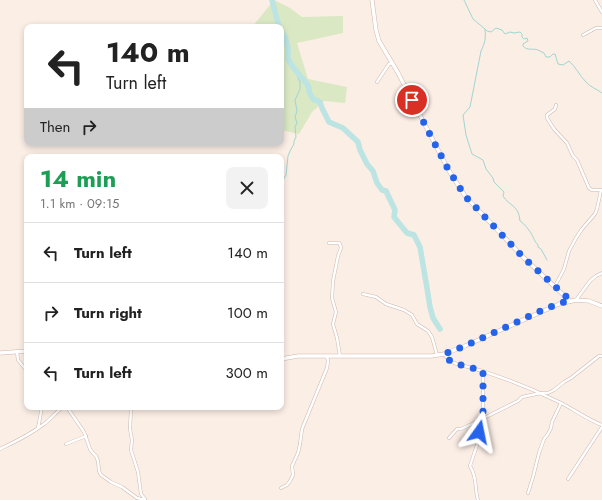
<!DOCTYPE html>
<html lang="en">
<head>
<meta charset="utf-8">
<style>
	body { margin:0; font-family:Jost,sans-serif; background:#f2f2f2; color:#222; height:100vh; display:flex; flex-direction:column; font-size:15px; white-space:nowrap }
	* { box-sizing:border-box; margin:0 }
	p { font-size:13px; color:#767676 }
	.icon { flex:none; width:22px; height:22px; fill:none; stroke:currentColor; stroke-width:2; stroke-linecap:round; stroke-linejoin:round }
	.map { position:relative; flex:1; overflow:hidden }
	.sheet { position:absolute; left:24px; top:154px; width:260px; height:256px; display:flex; flex-direction:column; background:#fff; border-radius:8px; box-shadow:0 2px 6px #0003 }
	.sheet>* { flex:none }
	.hud { position:absolute; left:24px; top:24px; width:260px; height:122px; border-radius:8px; box-shadow:0 2px 6px #0003; background:#fff; color:#222; overflow:hidden }
	.pin { position:absolute; display:grid; place-items:center; width:34px; height:34px; color:#fff; margin:-17px; border:2px solid #fff; border-radius:50%; box-shadow:0 1px 4px #0007 }
	.me { position:absolute; width:44px; margin:-22px; rotate:12deg; stroke-linejoin:round; filter:drop-shadow(0 0 3px #0008) }
	.turn { display:flex; align-items:center; gap:14px; height:84px; padding:0 16px; font-size:18px }
	.turn .icon { width:52px; height:52px; stroke-width:2.5 }
	.turn b { display:block; font-size:28px; line-height:34px }
	.then { display:flex; align-items:center; height:38px; padding:0 16px; background:#0003; gap:8px; font-size:15px }
	.round { display:grid; place-items:center; flex:none; width:42px; height:42px; border-radius:8px; background:#f2f2f2 }
	.summary { display:flex; align-items:center; justify-content:space-between; height:68px; padding:0 16px }
	h1 { font-size:24px; font-weight:700; line-height:30px; color:#1e9e55 }
	ul { padding:0; list-style:none }
	li { display:flex; align-items:center; gap:12px; height:60px; padding:0 16px; border-top:1px solid #e0e0e0 }
	li div { flex:1 }
	li b { display:block; font-size:15px }
	li em { font-style:normal }
	.map>svg:first-child { display:block }
	.green { fill:#dae8c4 }
	.lines { fill:none; stroke-linecap:round; stroke-linejoin:round }
	.stream { stroke:#a1d5d3; stroke-width:1 }
	.river { stroke:#bbe4e2; stroke-width:5.5 }
	.street-casing { stroke:#ceb7af; stroke-width:3.5 }
	.secondary-casing { stroke:#d1b5ac; stroke-width:4.5 }
	.street { stroke:#fff; stroke-width:2.5 }
	.secondary { stroke:#fff; stroke-width:3.5 }
	.route { stroke:#2563eb; stroke-width:7; stroke-dasharray:0 12.6 }
</style>
</head>
<body>
<div class="map">
<svg width="602" height="500" viewBox="0 0 602 500">
	<rect width="100%" height="100%" fill="#fbeee5"/>
	<!-- green -->
	<path class="green" d="M274 0 290 8 302 17 343 16V33L297 43 308 79 347 87 345 103 324 101 312 112 299 134 281 130V27H252Z"/>
	<g class="lines">
		<!-- stream -->
		<g class="stream">
			<path d="M464 0 473 19 485 29C486 38 485 43 481 51L470 107 463 115 466 135 472 154 483 160 486 169 493 178 494 182 504 192 503 196C509 206 519 205 520 221 525 224 528 229 531 233 534 238 534 241 538 245V247L541 249 547 260"/>
			<path d="M485 29 487 31 491 32 496 28 502 30 505 34 510 32 514 33 520 32 522 34V37L524 39 527 38 528 41 523 44V46C527 51 532 48 538 50 540 51 542 52 544 53L546 57H550L553 54H555L558 64 563 65 569 61C576 67 579 75 586 82 590 87 597 89 602 93"/>
			<path d="M281 191 283 180 286 175 288 156 290 151 294 144V141L296 137 295 127 297 123 295 117 297 111 295 100 300 89V82L298 78 299 75"/>
		</g>
		<!-- river -->
		<g class="river">
			<path d="M272 0 279 27"/>
			<path d="M281 31 285 37 288 48V59L293 67 301 77 307 84 309 88V92L313 99 320 102 322 108 329 122 343 128 358 142 360 150 367 164 373 171 377 183 382 190 386 191 395 210 394 217 407 233 414 235 420 247 427 288 430 307 433 318 440 329"/>
		</g>
		<defs>
			<g id="street">
				<path d="M595 0 602 12"/>
				<path d="M583 35 596 28H602"/>
				<path d="M377 82 389 64 392 63"/>
				<path d="M556 105 555 109 547 115V118L554 129 567 143 573 156 577 160 589 188 592 190H602"/>
				<path d="M329 243H339L340 244 341 248 338 256 333 281 332 298 336 312 333 324 337 338 340 356"/>
				<path d="M555 286 564 269 569 251 576 238 582 229 595 214 597 209 601 190"/>
				<path d="M363 294 376 297 386 304 404 310 412 315 417 324 428 331 432 337 437 355"/>
				<path d="M576 300 590 281 596 276 602 273"/>
				<path d="M17 352 18 360 27 371"/>
				<path d="M444 354 450 361 454 363C490 372 527 386 561 403 575 410 588 420 602 425"/>
				<path d="M67 407 84 432 90 449 92 452 96 456 98 461 99 471 101 475 111 482 122 487 137 498 145 500"/>
				<path d="M131 407 130 429 132 440 131 450 138 472 141 494 145 499"/>
				<path d="M483 418V371"/>
				<path d="M38 428 42 407"/>
				<path d="M449 438 457 429H461L470 425 518 401 522 397 541 393H548L554 390 564 382 571 378 599 356H602"/>
				<path d="M66 444 86 436"/>
				<path d="M0 449C15 442 31 434 44 424 51 419 56 412 63 407"/>
				<path d="M568 479 602 427"/>
				<path d="M281 488 287 485 290 481 293 475 292 466 298 453 300 444 302 429 327 368 328 361 327 356"/>
				<path d="M528 493 533 477 539 453 544 439 548 434 551 428 552 422 561 403"/>
				<path d="M478 500C474 487 478 479 470 466L477 445 481 419"/>
			</g>
			<g id="secondary">
				<path d="M372 0 376 30 379 41 397 71 448 169 465 196 524 258 570 301"/>
				<path d="M0 353 27 351"/>
				<path d="M281 359 298 356H431L444 354 465 346 559 304 576 300 589 301 602 306"/>
			</g>
		</defs>
		<!-- street casing -->
		<use href="#street" class="street-casing"/>
		<!-- secondary casing -->
		<use href="#secondary" class="secondary-casing"/>
		<!-- street -->
		<use href="#street" class="street"/>
		<!-- secondary -->
		<use href="#secondary" class="secondary"/>
	</g>
	<g class="lines">
		<!-- route -->
		<path class="route" d="M412 100 448 169 465 196 524 258 570 300 547 308 465 346 444 354 450 361 454 363 483 371V418L481 419 479 432"/>
	</g>
</svg>
<div class="pin" style="left:412px;top:100px;background:#d93025"><svg class="icon" aria-label="arrive" viewBox="0 0 24 24"><path d="M6 21V4h12l-3 4 3 4H6"/></svg></div>
<svg class="me" style="left:479px;top:432px" viewBox="-20 -20 40 40"><path d="M0-17L14 15 0 8-14 15z" fill="#2563eb" stroke="#fff" stroke-width="4"/></svg>
<div class="hud">
<div class="turn"><svg class="icon" aria-label="left" viewBox="0 0 24 24"><path d="M17 20v-9H6M10 6l-5 5 5 5"/></svg><div><b>140 m</b>Turn left</div></div>
<div class="then">Then<svg class="icon" aria-label="right" viewBox="0 0 24 24"><path d="M7 20v-9h11M14 6l5 5-5 5"/></svg></div>
</div>
<section class="sheet">
<div class="summary"><div><h1>14 min</h1><p>1.1 km · 09:15</p></div><a class="round"><svg class="icon" aria-label="close" viewBox="0 0 24 24"><path d="M6 6l12 12M18 6L6 18"/></svg></a></div>
<ul>
<li><svg class="icon" aria-label="left" viewBox="0 0 24 24"><path d="M17 20v-9H6M10 6l-5 5 5 5"/></svg><div><b>Turn left</b></div><em>140 m</em></li>
<li><svg class="icon" aria-label="right" viewBox="0 0 24 24"><path d="M7 20v-9h11M14 6l5 5-5 5"/></svg><div><b>Turn right</b></div><em>100 m</em></li>
<li><svg class="icon" aria-label="left" viewBox="0 0 24 24"><path d="M17 20v-9H6M10 6l-5 5 5 5"/></svg><div><b>Turn left</b></div><em>300 m</em></li>
</ul>
</section>
</div>
</body>
</html>
